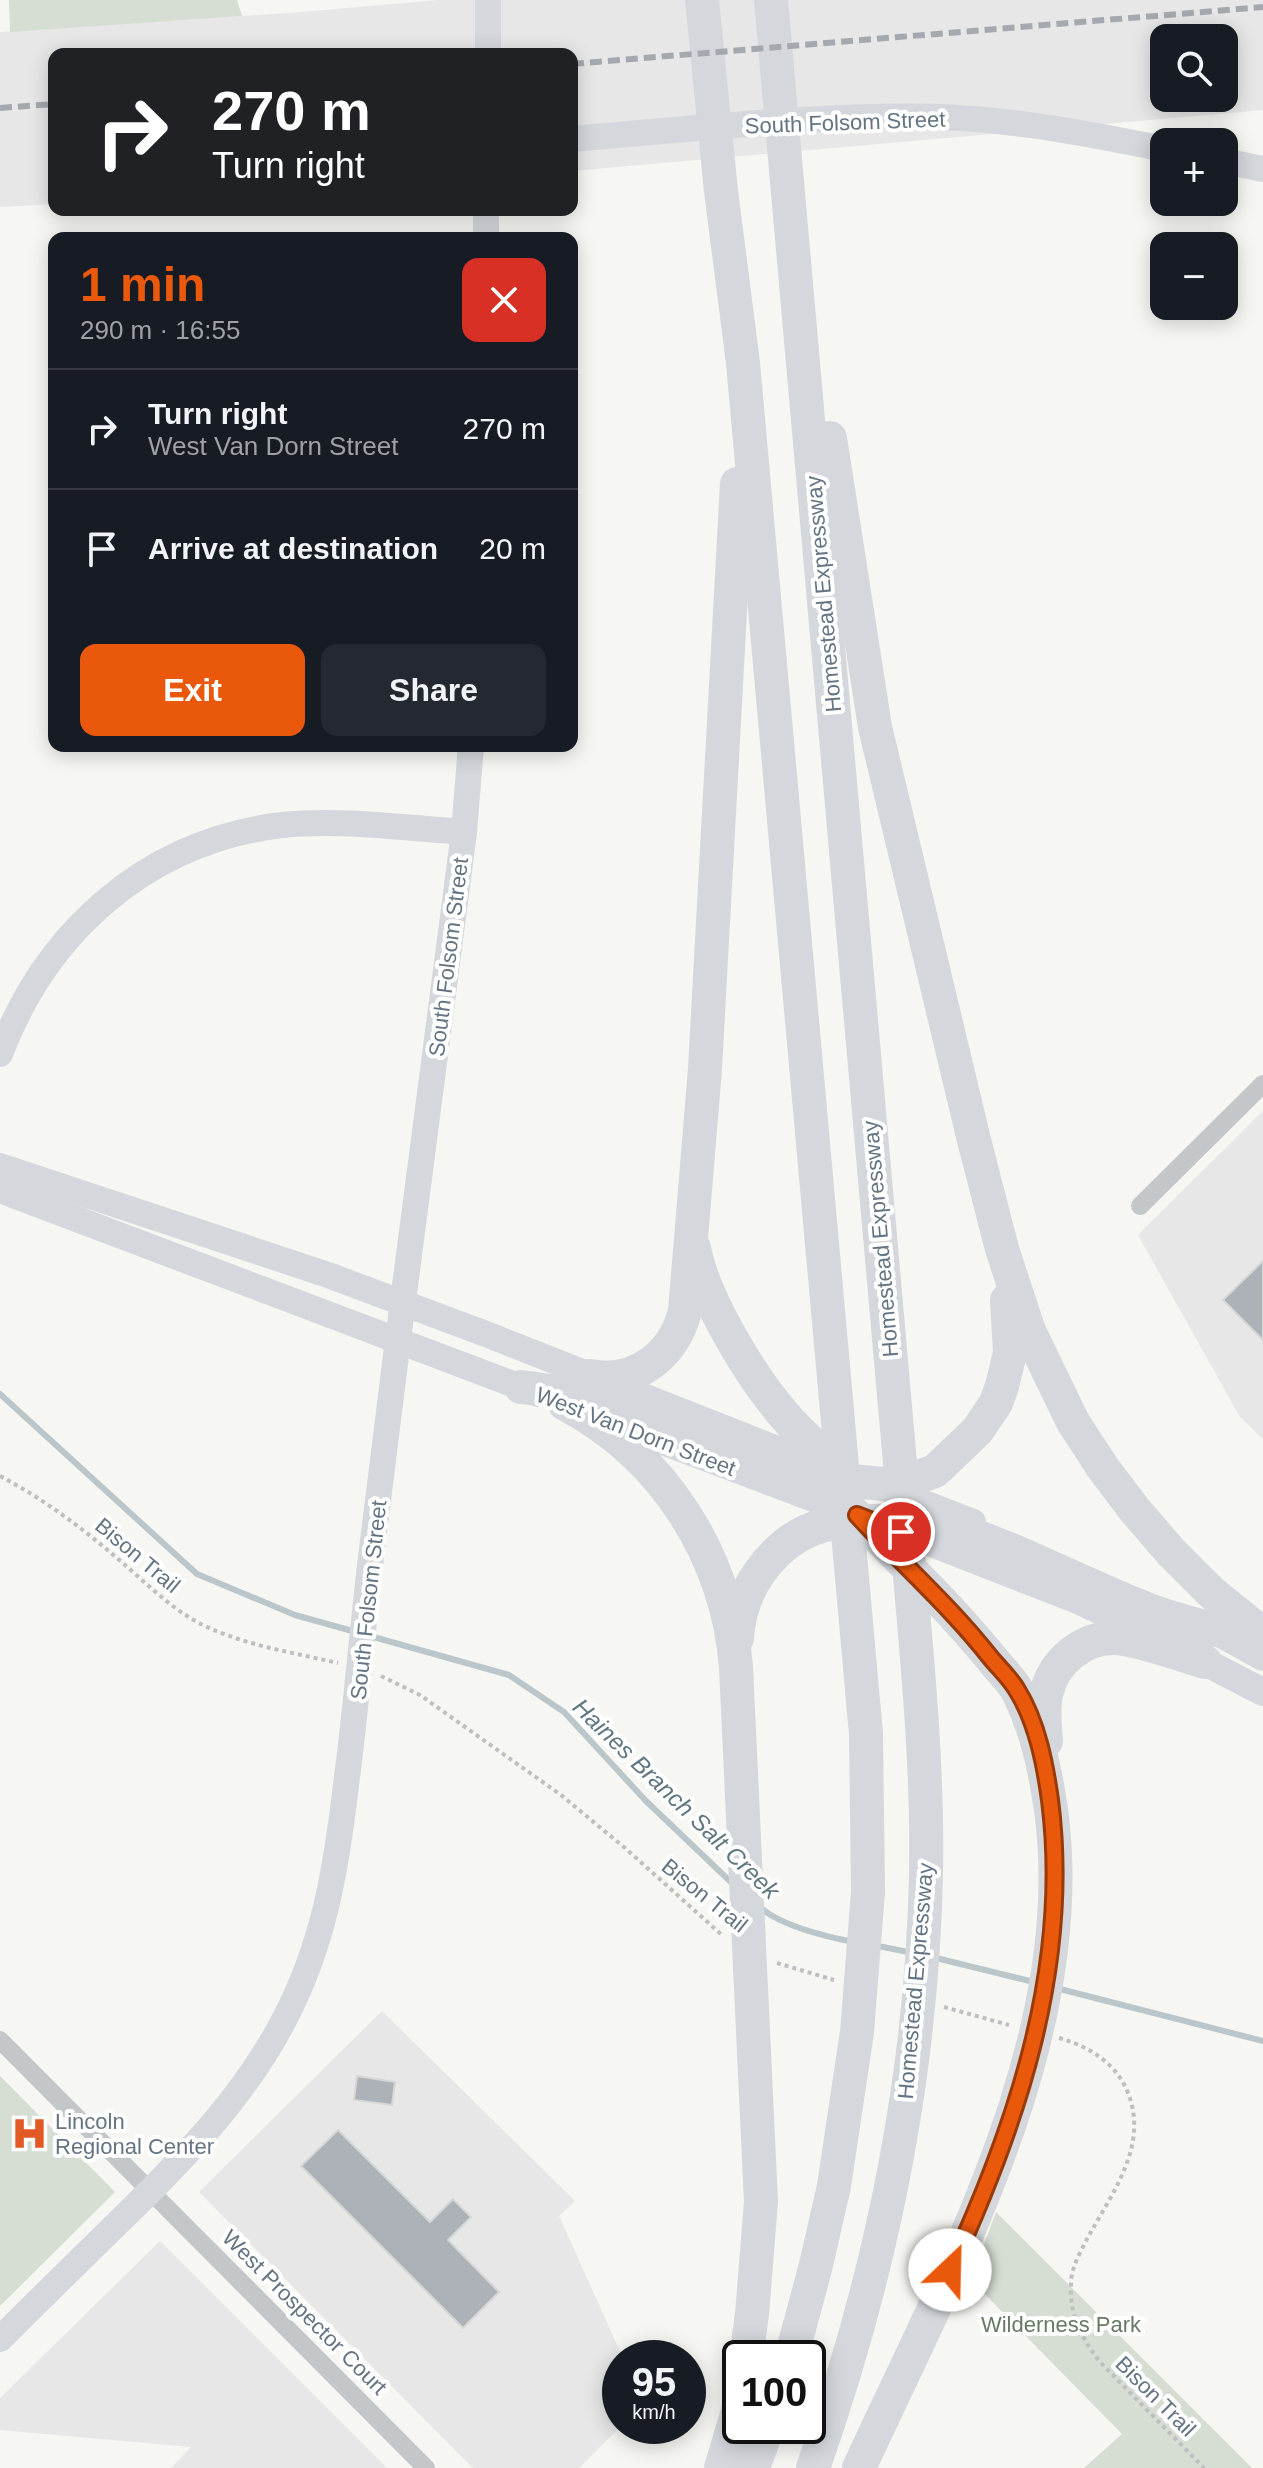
<!DOCTYPE html>
<html lang="en">
<head>
<meta charset="utf-8">
<style>
	body { margin:0; font-family:Arial,sans-serif; background:#242831; color:#f1f3f6; height:100vh; display:flex; flex-direction:column; font-size:30px; white-space:nowrap }
	* { box-sizing:border-box; margin:0 }
	p { font-size:26px; color:#9ea1a6 }
	.icon { flex:none; width:44px; height:44px; fill:none; stroke:currentColor; stroke-width:2; stroke-linecap:round; stroke-linejoin:round }
	.map { position:relative; flex:1; overflow:hidden }
	.sheet { position:absolute; left:48px; top:232px; width:530px; height:520px; display:flex; flex-direction:column; background:#171b24; border-radius:16px; box-shadow:0 4px 20px #0003 }
	.sheet>* { flex:none }
	.hud { position:absolute; left:48px; top:48px; width:530px; height:168px; border-radius:16px; box-shadow:0 4px 20px #0003; background:#202124; color:#fff; overflow:hidden }
	.tools { position:absolute; left:1150px; top:24px; display:grid; gap:16px }
	.tools a { display:grid; place-items:center; width:88px; height:88px; border-radius:16px; background:#171b24; box-shadow:0 4px 20px #0003; font-size:40px }
	.speed { position:absolute; left:602px; top:2340px; display:flex; gap:16px; font-size:40px; font-weight:700; text-align:center }
	.speed>* { display:grid; place-content:center; width:104px; height:104px; border-radius:50%; background:#171b24; box-shadow:0 4px 20px #0003; line-height:1 }
	.speed small { font-size:20px; font-weight:400 }
	.speed .limit { border:4px solid #111; border-radius:12px; background:#fff; color:#111 }
	.pin { position:absolute; display:grid; place-items:center; width:68px; height:68px; color:#fff; margin:-34px; border:4px solid #fff; border-radius:50%; box-shadow:0 2px 8px #0007 }
	.me { position:absolute; width:88px; margin:-44px; rotate:24deg; stroke-linejoin:round; filter:drop-shadow(0 0 6px #0008) }
	.turn { display:flex; align-items:center; gap:28px; height:168px; padding:0 32px; font-size:36px }
	.turn .icon { width:104px; height:104px; stroke-width:2.5 }
	.turn b { display:block; font-size:56px; line-height:68px }
	.round { display:grid; place-items:center; flex:none; width:84px; height:84px; border-radius:16px; background:#242831 }
	.summary { display:flex; align-items:center; justify-content:space-between; height:136px; padding:0 32px }
	h1 { font-size:48px; font-weight:800; line-height:60px; color:#ea580c }
	.cta { display:flex; gap:16px; margin-top:auto; padding:16px 32px }
	.cta a { flex:1; height:92px; border-radius:16px; background:#ea580c; color:#fff; font-size:32px; font-weight:800; line-height:92px; text-align:center }
	.cta a+a { background:#242831; color:#f1f3f6 }
	ul { padding:0; list-style:none }
	li { display:flex; align-items:center; gap:24px; height:120px; padding:0 32px; border-top:2px solid #363941 }
	li div { flex:1 }
	li b { display:block; font-size:30px }
	li em { font-style:normal }
	.map>svg:first-child { display:block }
	.built { fill:#e6e7e6; fill-rule:evenodd }
	.green { fill:#d6ddd3 }
	.lines { fill:none; stroke-linecap:round; stroke-linejoin:round }
	.stream { stroke:#bbc6ca; stroke-width:6 }
	.building { fill:#acb2b8; stroke:#d7d7d5; stroke-width:2 }
	.path { stroke:#bdbfc1; stroke-width:4; stroke-dasharray:4 4; stroke-linecap:butt }
	.street { stroke:#c3c7ca; stroke-width:18 }
	.secondary { stroke:#d4d8dc; stroke-width:26 }
	.primary { stroke:#d4d8dc; stroke-width:28 }
	.highway { stroke:#d4d8dc; stroke-width:34 }
	.rail { stroke:#a4a9af; stroke-width:6; stroke-dasharray:12 6; stroke-linecap:butt }
	.route-casing { stroke:#983908; stroke-width:20 }
	.route { stroke:#ea580c; stroke-width:14 }
	.labels { text-anchor:middle; stroke-width:8; stroke-linejoin:round; paint-order:stroke }
	.street-label { font-size:22px; fill:#657483; stroke:#fff }
	.poi-label { font-size:22px; fill:#657483; stroke:#fff; text-anchor:start }
	.park-label { font-size:22px; fill:#677a64; stroke:#fff }
	.water-label { font-size:24px; font-style:italic; fill:#607680; stroke:#fff }
</style>
</head>
<body>
<div class="map">
<svg width="1263" height="2468" viewBox="0 0 1263 2468">
	<rect width="100%" height="100%" fill="#f6f6f2"/>
	<!-- built -->
	<g class="built">
		<path d="M438 0H1263V110L572 171V54H54V204L0 207V32L302 12ZM1164 38H1224V98H1164Z"/>
		<path d="M1263 1111V1439L1240 1417 1138 1235Z"/>
		<path d="M382 2011 575 2201 559 2216 623 2358H620L621 2426 579 2468H473L199 2192Z"/>
		<path d="M160 2241 387 2468H171L191 2447 0 2430V2398Z"/>
	</g>
	<!-- green -->
	<g class="green">
		<path d="M9 0H237L242 16 10 32Z"/>
		<path d="M0 2076 115 2192 0 2306Z"/>
		<path d="M996 2212 1252 2468H1084L1122 2434 971 2280Z"/>
	</g>
	<g class="lines">
		<!-- stream -->
		<g class="stream">
			<path d="M0 1394 197 1574 295 1615 356 1632"/>
			<path d="M370 1636 509 1675 564 1712 646 1801 734 1885"/>
			<path d="M761 1908C782 1926 827 1937 854 1942"/>
			<path d="M873 1945 913 1953"/>
			<path d="M932 1957 1034 1982"/>
			<path d="M1056 1988 1263 2041"/>
		</g>
	</g>
	<!-- building -->
	<g class="building">
		<path d="M1263 1261V1340L1223 1300Z"/>
		<path d="M357 2076 395 2082 392 2105 354 2100Z"/>
		<path d="M338 2130 430 2222 453 2199 471 2217 448 2240 499 2292 463 2328 301 2166Z"/>
	</g>
	<g class="lines">
		<!-- path -->
		<g class="path">
			<path d="M0 1476C40 1497 77 1524 111 1553 139 1576 165 1604 197 1622 241 1645 291 1652 338 1663"/>
			<path d="M381 1676 420 1695 561 1795 625 1848 723 1936"/>
			<path d="M777 1963 834 1980"/>
			<path d="M944 2007 1009 2025"/>
			<path d="M1059 2038C1089 2046 1117 2064 1128 2093 1149 2146 1112 2193 1087 2239 1080 2253 1071 2268 1071 2284 1069 2314 1082 2339 1100 2362L1204 2468"/>
		</g>
		<!-- street -->
		<g class="street">
			<path d="M1140 1206 1263 1084"/>
			<path d="M0 2040 426 2468"/>
		</g>
		<!-- secondary -->
		<g class="secondary">
			<path d="M488 54V0"/>
			<path d="M572 139C693 129 821 114 942 117 1017 120 1090 134 1164 149"/>
			<path d="M1224 161 1263 169"/>
			<path d="M486 238V210"/>
			<path d="M0 1054C47 930 148 841 282 825 340 819 405 828 464 832"/>
			<path d="M0 1166 328 1275 486 1334 808 1461"/>
			<path d="M0 1190 539 1394"/>
			<path d="M639 1433 845 1511"/>
			<path d="M890 1490 973 1522"/>
			<path d="M893 1529 1080 1602 1153 1637"/>
			<path d="M0 2339C43 2296 86 2254 129 2212 188 2154 244 2096 283 2022 324 1945 336 1870 346 1785 356 1709 362 1633 371 1557 400 1315 433 1073 464 832L471 746"/>
		</g>
		<!-- primary -->
		<g class="primary">
			<path d="M1214 1630 1263 1657"/>
			<path d="M1205 1662 1263 1692"/>
		</g>
		<!-- highway -->
		<g class="highway">
			<path d="M702 0 721 191 743 363 866 1734 868 1892 857 2032 834 2186 815 2269 791 2358"/>
			<path d="M771 0 909 1565C918 1668 928 1771 926 1874 922 2076 880 2278 813 2468"/>
			<path d="M830 438 875 727 973 1136 1002 1249 1029 1331 1073 1422 1103 1468 1134 1509 1171 1552 1211 1592 1263 1634"/>
			<path d="M694 1248C703 1298 751 1377 785 1416 801 1435 821 1451 838 1468"/>
			<path d="M590 1376C636 1385 674 1355 685 1311L705 1069 737 484"/>
			<path d="M521 1387 580 1395 770 1464 851 1481 883 1484 907 1481 935 1471 977 1431 996 1403 1002 1386 1010 1353 1007 1300"/>
			<path d="M565 1404C664 1456 727 1556 736 1667L761 2202 752 2314 746 2358"/>
			<path d="M790 1454C841 1499 889 1548 937 1597 958 1619 978 1642 997 1665 1004 1674 1014 1683 1019 1694 1037 1731 1045 1769 1051 1810 1082 2035 950 2270 859 2468"/>
			<path d="M737 1638C739 1605 752 1576 777 1552 805 1524 840 1519 878 1521 902 1522 928 1523 951 1528 971 1533 990 1542 1009 1549 1054 1568 1098 1590 1144 1608 1166 1617 1191 1623 1214 1630"/>
			<path d="M1046 1741C1045 1725 1042 1707 1047 1691 1054 1662 1083 1637 1115 1638 1138 1639 1181 1655 1205 1662"/>
			<path d="M721 2468 740 2404"/>
			<path d="M753 2468 768 2426"/>
		</g>
		<!-- rail -->
		<g class="rail">
			<path d="M572 64 1263 7"/>
			<path d="M0 108 54 104"/>
		</g>
	</g>
	<g class="lines">
		<defs>
			<path id="route" d="M901 1532 857 1515C901 1563 950 1606 990 1657 999 1668 1010 1678 1017 1690 1037 1722 1045 1764 1050 1800 1071 1964 1018 2123 950 2270"/>
		</defs>
		<!-- route casing -->
		<use href="#route" class="route-casing"/>
		<!-- route -->
		<use href="#route" class="route"/>
	</g>
	<!-- icons -->
	<defs>
		<symbol id="hospital-bare" viewBox="-9 -9 18 18"><path d="M-5-5h3v3.5h4V-5h3V5h-3V1.5h-4V5h-3Z" fill="#e25926" stroke="#fff" stroke-width="2.5" paint-order="stroke"/></symbol>
	</defs>
	<g fill-rule="evenodd">
		<use href="#hospital-bare" x="4" y="2108" width="51" height="51"/>
	</g>
	<g class="labels">
		<!-- street labels -->
		<g class="street-label">
			<text transform="translate(845 122) rotate(-2)" y="8">South Folsom Street</text>
			<text transform="translate(823 594) rotate(-95)" y="8">Homestead Expressway</text>
			<text transform="translate(448 957) rotate(-83)" y="8">South Folsom Street</text>
			<text transform="translate(880 1239) rotate(-95)" y="8">Homestead Expressway</text>
			<text transform="translate(636 1431) rotate(21)" y="8">West Van Dorn Street</text>
			<text transform="translate(138 1555) rotate(40)" y="8">Bison Trail</text>
			<text transform="translate(368 1600) rotate(-84)" y="8">South Folsom Street</text>
			<text transform="translate(705 1895) rotate(39)" y="8">Bison Trail</text>
			<text transform="translate(915 1981) rotate(-85)" y="8">Homestead Expressway</text>
			<text transform="translate(305 2312) rotate(45)" y="8">West Prospector Court</text>
			<text transform="translate(1156 2396) rotate(45)" y="8">Bison Trail</text>
		</g>
		<!-- poi labels -->
		<g class="poi-label">
			<text x="55" y="2129">Lincoln<tspan x="55" dy="25">Regional Center</tspan></text>
		</g>
		<!-- park labels -->
		<g class="park-label">
			<text x="1061" y="2332">Wilderness Park</text>
		</g>
		<!-- water labels -->
		<g class="water-label">
			<text transform="translate(676 1799) rotate(44)" y="8">Haines Branch Salt Creek</text>
		</g>
	</g>
</svg>
<div class="tools">
<a><svg class="icon" aria-label="search" viewBox="0 0 24 24"><circle cx="10" cy="10" r="6"/><path d="M15 15l6 6"/></svg></a>
<a>+</a>
<a>−</a>
</div>
<div class="speed"><div>95<small>km/h</small></div><div class="limit">100</div></div>
<div class="pin" style="left:901px;top:1532px;background:#d93025"><svg class="icon" aria-label="arrive" viewBox="0 0 24 24"><path d="M6 21V4h12l-3 4 3 4H6"/></svg></div>
<svg class="me" style="left:950px;top:2270px" viewBox="-20 -20 40 40"><circle r="19" fill="#fff"/><path d="M0-13L10 11 0 6-10 11z" fill="#ea580c"/></svg>
<div class="hud">
<div class="turn"><svg class="icon" aria-label="right" viewBox="0 0 24 24"><path d="M7 20v-9h11M14 6l5 5-5 5"/></svg><div><b>270 m</b>Turn right</div></div>
</div>
<section class="sheet">
<div class="summary"><div><h1>1 min</h1><p>290 m · 16:55</p></div><a class="round" style="background:#d93025;color:#fff"><svg class="icon" aria-label="close" viewBox="0 0 24 24"><path d="M6 6l12 12M18 6L6 18"/></svg></a></div>
<ul>
<li><svg class="icon" aria-label="right" viewBox="0 0 24 24"><path d="M7 20v-9h11M14 6l5 5-5 5"/></svg><div><b>Turn right</b><p>West Van Dorn Street</p></div><em>270 m</em></li>
<li><svg class="icon" aria-label="arrive" viewBox="0 0 24 24"><path d="M6 21V4h12l-3 4 3 4H6"/></svg><div><b>Arrive at destination</b></div><em>20 m</em></li>
</ul>
<div class="cta"><a>Exit</a><a>Share</a></div>
</section>
</div>
</body>
</html>
